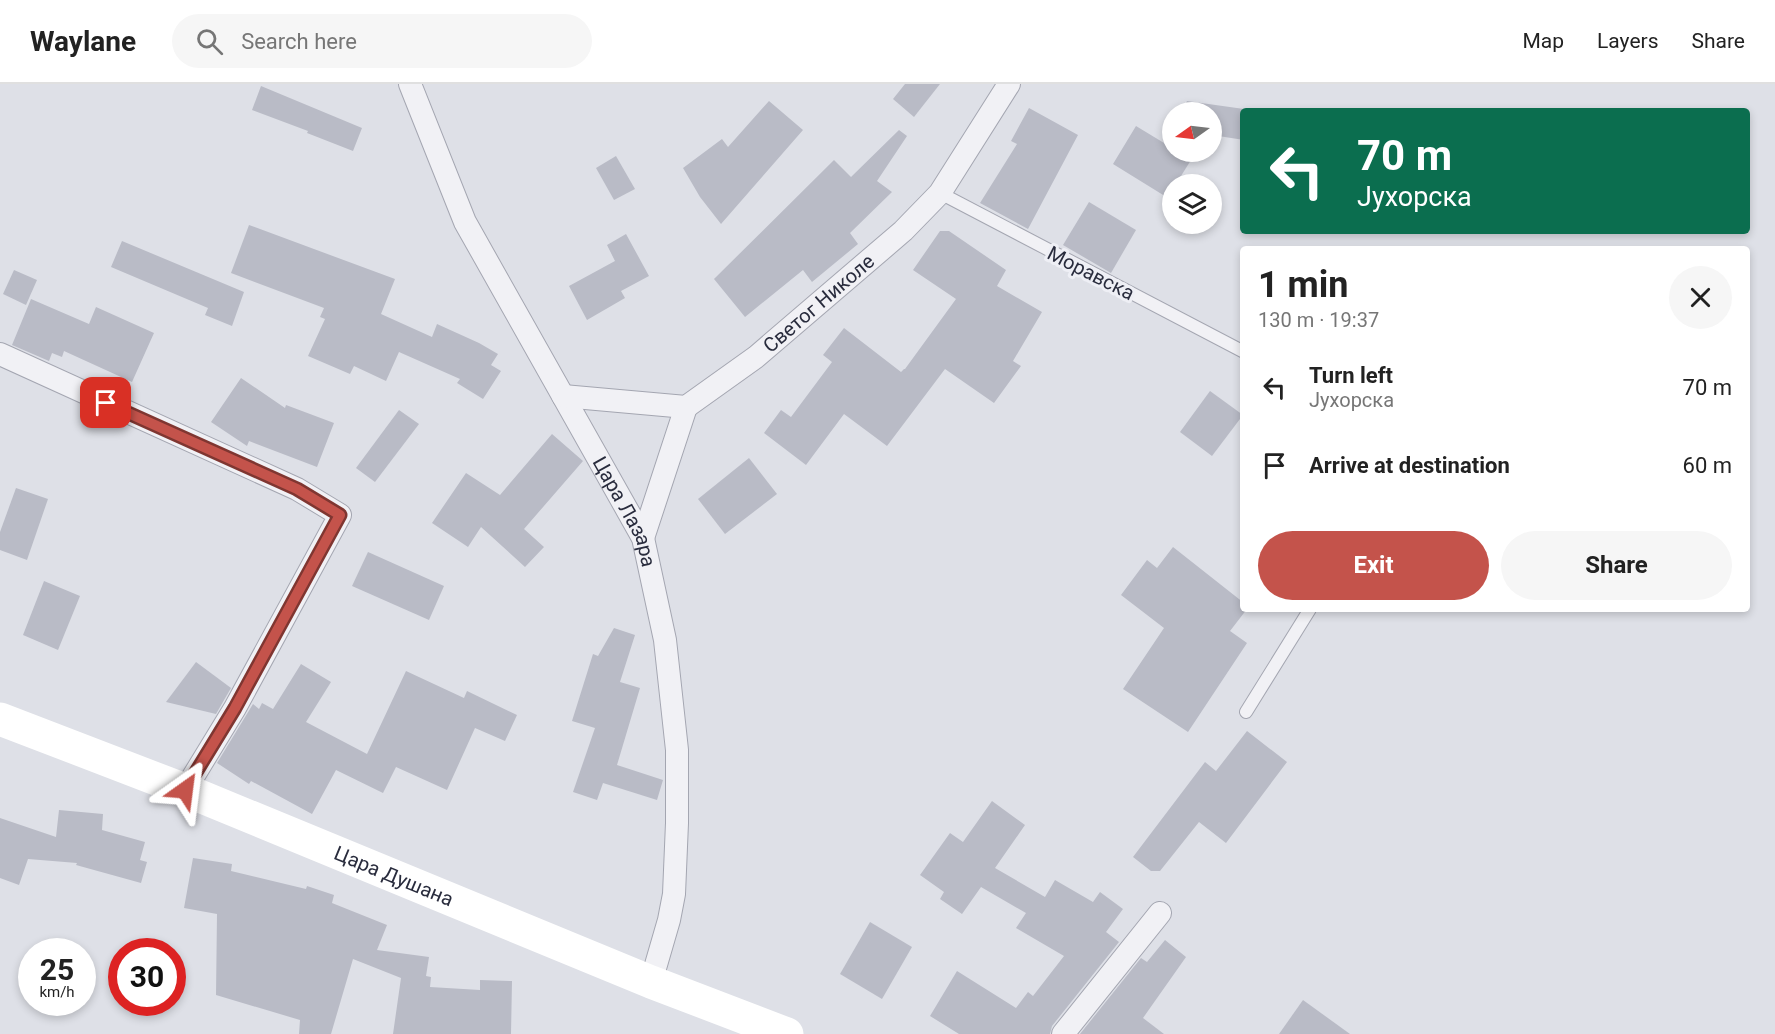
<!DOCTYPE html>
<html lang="en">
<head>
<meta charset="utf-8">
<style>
	body { margin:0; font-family:Roboto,sans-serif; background:#f6f6f6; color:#222; height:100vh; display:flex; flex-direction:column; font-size:22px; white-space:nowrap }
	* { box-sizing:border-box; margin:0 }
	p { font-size:20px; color:#767676 }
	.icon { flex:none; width:33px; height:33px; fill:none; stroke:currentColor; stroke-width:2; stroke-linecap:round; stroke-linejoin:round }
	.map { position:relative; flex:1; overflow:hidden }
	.panel { position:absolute; left:1240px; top:162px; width:510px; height:366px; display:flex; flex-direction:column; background:#fff; border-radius:6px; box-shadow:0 3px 9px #0003 }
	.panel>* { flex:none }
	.top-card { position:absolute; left:1240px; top:24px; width:510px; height:126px; border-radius:6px; box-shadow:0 3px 9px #0003; background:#0b6e4f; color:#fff; overflow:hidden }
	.needle { width:39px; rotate:256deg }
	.tools { position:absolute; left:1162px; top:18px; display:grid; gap:12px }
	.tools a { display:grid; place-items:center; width:60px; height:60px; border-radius:50%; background:#fff; box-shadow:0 3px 9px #0003; font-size:30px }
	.speed { position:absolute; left:18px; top:854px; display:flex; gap:12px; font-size:30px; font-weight:700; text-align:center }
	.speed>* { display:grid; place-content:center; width:78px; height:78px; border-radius:50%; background:#fff; box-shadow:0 3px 9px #0003; line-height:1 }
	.speed small { font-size:15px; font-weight:400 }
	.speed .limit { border:9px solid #d22; background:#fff; color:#111 }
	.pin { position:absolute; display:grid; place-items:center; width:51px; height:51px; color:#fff; margin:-26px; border-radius:12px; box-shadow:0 3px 9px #0006 }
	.me { position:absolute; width:66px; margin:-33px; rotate:31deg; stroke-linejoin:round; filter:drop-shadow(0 0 4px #0008) }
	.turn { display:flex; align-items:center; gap:21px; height:126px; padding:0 18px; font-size:27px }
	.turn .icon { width:78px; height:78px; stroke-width:2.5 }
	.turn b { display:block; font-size:42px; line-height:51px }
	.round { display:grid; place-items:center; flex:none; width:63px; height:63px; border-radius:32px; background:#f6f6f6 }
	.head { display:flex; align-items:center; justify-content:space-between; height:102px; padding:0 18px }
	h1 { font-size:36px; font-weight:700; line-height:45px }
	.button { display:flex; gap:12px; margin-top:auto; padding:12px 18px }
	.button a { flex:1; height:69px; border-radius:36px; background:#c4534b; color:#fff; font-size:24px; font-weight:700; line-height:69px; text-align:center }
	.button a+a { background:#f6f6f6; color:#222 }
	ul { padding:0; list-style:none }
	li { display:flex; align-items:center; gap:18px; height:78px; padding:0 18px }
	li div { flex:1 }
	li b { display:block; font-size:22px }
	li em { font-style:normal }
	header { display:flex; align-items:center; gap:36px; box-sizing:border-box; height:84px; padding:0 30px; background:#fff; border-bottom:2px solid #e0e0e0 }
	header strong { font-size:28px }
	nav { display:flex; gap:33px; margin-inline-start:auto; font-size:21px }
	.search { width:420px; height:54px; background:#f6f6f6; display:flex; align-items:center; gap:15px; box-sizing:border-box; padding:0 21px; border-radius:33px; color:#767676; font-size:22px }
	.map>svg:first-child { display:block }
	.building { fill:#b9bbc6 }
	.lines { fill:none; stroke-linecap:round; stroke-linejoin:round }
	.lane-casing { stroke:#a4a6b1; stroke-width:14 }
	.street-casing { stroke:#a4a6b1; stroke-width:24 }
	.lane { stroke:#f1f1f5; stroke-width:12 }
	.street { stroke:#f1f1f5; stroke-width:22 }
	.secondary { stroke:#fff; stroke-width:33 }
	.route-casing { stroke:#7f3631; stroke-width:15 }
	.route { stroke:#c4534b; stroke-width:10 }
	.labels { text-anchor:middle; stroke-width:6; stroke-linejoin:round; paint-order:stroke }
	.street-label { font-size:20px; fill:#292c3d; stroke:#eeeff5 }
</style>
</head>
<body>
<header>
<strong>Waylane</strong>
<div class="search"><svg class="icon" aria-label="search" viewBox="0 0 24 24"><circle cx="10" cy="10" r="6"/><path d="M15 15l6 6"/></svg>Search here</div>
<nav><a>Map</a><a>Layers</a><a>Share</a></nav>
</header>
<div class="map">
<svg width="1775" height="950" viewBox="0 0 1775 950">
	<rect width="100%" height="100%" fill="#dee0e7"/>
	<!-- building -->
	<g class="building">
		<path d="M905 0H940L914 33 893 15Z"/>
		<path d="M261 2 362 44 353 67 307 49 308 47 252 26Z"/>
		<path d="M769 17 803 46 721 140 700 113 683 84 722 55 728 63Z"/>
		<path d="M1187 17 1244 25V56L1212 51V28H1181Z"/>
		<path d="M1029 24 1078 51 1028 145 980 119 1017 60 1011 57Z"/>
		<path d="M1136 42 1164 59 1173 43V68H1196L1176 100H1173V105L1168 114 1113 80Z"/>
		<path d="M899 46 907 52 877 97 892 108 850 149 858 160 812 198 803 186 745 233 714 195 834 76 851 93Z"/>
		<path d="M616 72 635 105 614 116 596 84Z"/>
		<path d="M1089 118 1136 146 1111 189 1063 161Z"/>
		<path d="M249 141 395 195 381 230 432 253 437 240 479 259 498 270 491 281 501 287 483 315 457 299 460 295 399 268 386 297 354 282 350 290 308 272 325 235 320 233 324 224 231 189Z"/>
		<path d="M940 147H949L1006 186 997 202 1042 228 1013 277 1021 282 994 319 945 285 887 362 844 330 806 381 764 349 781 326 791 333 832 278 823 271 844 244 901 288 904 285H905L956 215 913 186Z"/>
		<path d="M626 150 649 192 621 207 625 214 587 236 569 202 615 177 607 161Z"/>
		<path d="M122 157 244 208 232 242 205 231 208 224 111 183Z"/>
		<path d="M14 186 37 196 26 221 3 210Z"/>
		<path d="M31 215 89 240 96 223 154 249 132 298 64 267 62 273 52 269 49 277 12 261Z"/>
		<path d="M241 294 285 324 286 321 334 339 317 383 249 357 247 362 211 338Z"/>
		<path d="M1210 307 1243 331 1212 372 1180 348Z"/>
		<path d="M399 326 419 340 375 398 356 384Z"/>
		<path d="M552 350 583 377 524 445 544 463 525 483 481 443 468 463 432 439 466 389 500 411Z"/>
		<path d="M749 374 777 410 725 450 698 415Z"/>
		<path d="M16 404 48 415 27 476 0 466V448Z"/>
		<path d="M1173 463 1244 519V525H1247L1230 547 1247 559 1188 648 1123 605 1164 544 1121 511 1147 476 1157 484Z"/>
		<path d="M368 468 444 502 429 536 352 502Z"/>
		<path d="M44 497 80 512 58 566 23 551Z"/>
		<path d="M614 544 635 551 620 598 640 604 617 681 663 696 657 716 603 699 597 716 573 708 595 644 572 637 593 570 598 572Z"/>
		<path d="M196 578 231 604 216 630 166 618Z"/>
		<path d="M301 580 331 598 306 638 367 670 406 587 464 614 467 607 517 631 505 657 475 644 447 706 396 683 383 709 336 686 312 730 251 697 249 700 217 679 253 620 259 625 262 619 273 625Z"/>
		<path d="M1247 647 1287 678 1226 759 1199 738 1160 787H1151L1133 773 1205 678 1216 687Z"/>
		<path d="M992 717 1025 741 995 784 1045 813 1055 796 1093 818 1100 808 1123 825 1106 848 1119 858 1052 942 1050 950H959L930 932 957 887 1016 924 1028 908 1033 912 1064 872 1016 844 1026 829 981 803 962 830 940 815 944 808 920 791 950 749 963 758Z"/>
		<path d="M59 726 103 730 102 746 145 758 140 776 147 778 141 799 76 781 77 779 28 775 19 801 0 794V734L56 753Z"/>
		<path d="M193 774 232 780 231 787 306 805 307 802 334 811 332 819 387 841 377 866 429 873 426 892 431 893 430 903 480 906V896L512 897 511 950H393L401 894 353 875 331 950H299L300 936 216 911 217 830 184 824Z"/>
		<path d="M870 838 912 863 882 915 840 890Z"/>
		<path d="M1165 856 1186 873 1143 934 1164 950H1080L1141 874 1147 878Z"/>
		<path d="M1303 916 1350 950H1279Z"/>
	</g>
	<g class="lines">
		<defs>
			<g id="lane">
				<path d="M940 109 1244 268"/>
				<path d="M1246 628 1310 525"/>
			</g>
			<g id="street">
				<path id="s1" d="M410 0 465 138 643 454 665 556 677 666V739L674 810 669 836 651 898"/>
				<path d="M0 270 297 405 340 431 235 624 185 706"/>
				<path id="s2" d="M563 312 686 323 756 273 903 147 940 109 1009 0"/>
				<path d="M643 454 686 323"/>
				<path d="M1063 950 1160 829"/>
			</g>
		</defs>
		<!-- lane casing -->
		<use href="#lane" class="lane-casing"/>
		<!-- street casing -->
		<use href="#street" class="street-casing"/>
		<!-- lane -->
		<use href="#lane" class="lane"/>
		<!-- street -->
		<use href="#street" class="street"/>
		<!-- secondary -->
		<path class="secondary" id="s3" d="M0 635 185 706 651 898 787 950"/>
	</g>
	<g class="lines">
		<defs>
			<path id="route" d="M106 319 297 405 340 431 235 624 185 706"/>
		</defs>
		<!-- route casing -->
		<use href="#route" class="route-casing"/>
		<!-- route -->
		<use href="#route" class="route"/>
	</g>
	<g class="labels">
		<!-- street labels -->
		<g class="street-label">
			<text transform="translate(1091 189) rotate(27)" y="7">Моравска</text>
			<text dy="7" stroke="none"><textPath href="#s2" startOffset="292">Светог Николе</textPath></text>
			<text dy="7" stroke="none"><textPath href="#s1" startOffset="480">Цара Лазара</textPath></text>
			<text dy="7" stroke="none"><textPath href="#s3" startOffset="424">Цара Душана</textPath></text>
		</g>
	</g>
</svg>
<div class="tools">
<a><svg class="needle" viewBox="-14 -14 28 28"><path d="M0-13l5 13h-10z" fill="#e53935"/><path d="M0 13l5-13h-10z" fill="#767676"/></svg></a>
<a><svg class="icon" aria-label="layers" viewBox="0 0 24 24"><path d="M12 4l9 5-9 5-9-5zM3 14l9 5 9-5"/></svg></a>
</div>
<div class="speed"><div>25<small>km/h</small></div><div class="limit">30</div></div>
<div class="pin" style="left:106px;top:319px;background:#d93025"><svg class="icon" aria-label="arrive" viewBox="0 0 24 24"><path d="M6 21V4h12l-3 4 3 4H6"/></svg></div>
<svg class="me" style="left:185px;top:706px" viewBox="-20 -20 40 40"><path d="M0-17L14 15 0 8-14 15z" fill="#c4534b" stroke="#fff" stroke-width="4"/></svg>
<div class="top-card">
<div class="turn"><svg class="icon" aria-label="left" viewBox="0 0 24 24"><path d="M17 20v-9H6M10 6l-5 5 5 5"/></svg><div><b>70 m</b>Јухорска</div></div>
</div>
<section class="panel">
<div class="head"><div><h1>1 min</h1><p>130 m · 19:37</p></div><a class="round"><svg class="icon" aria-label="close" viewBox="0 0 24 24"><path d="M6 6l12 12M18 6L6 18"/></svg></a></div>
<ul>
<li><svg class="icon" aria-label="left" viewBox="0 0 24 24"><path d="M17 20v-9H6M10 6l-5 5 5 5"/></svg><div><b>Turn left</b><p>Јухорска</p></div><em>70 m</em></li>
<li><svg class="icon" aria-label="arrive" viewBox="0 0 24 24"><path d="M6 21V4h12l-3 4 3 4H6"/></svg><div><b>Arrive at destination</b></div><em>60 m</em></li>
</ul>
<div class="button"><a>Exit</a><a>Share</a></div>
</section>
</div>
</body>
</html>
